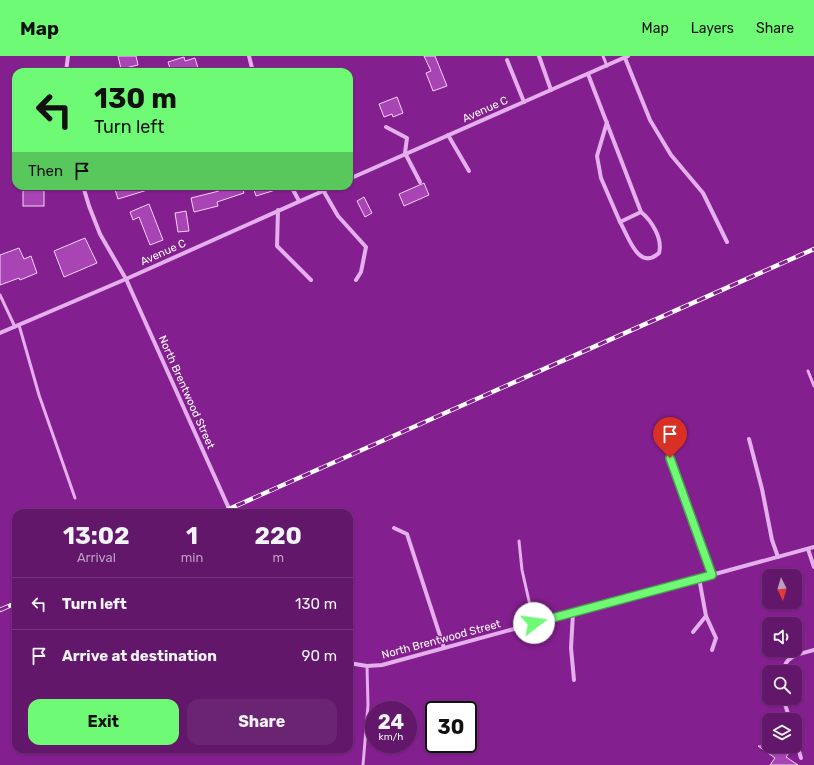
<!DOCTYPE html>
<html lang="en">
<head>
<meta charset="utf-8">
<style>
	body { margin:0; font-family:Rubik,sans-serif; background:#6b2472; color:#f1f3f6; height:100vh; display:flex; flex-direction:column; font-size:15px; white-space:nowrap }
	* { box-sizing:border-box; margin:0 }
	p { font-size:13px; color:#bb9fc1 }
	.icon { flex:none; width:22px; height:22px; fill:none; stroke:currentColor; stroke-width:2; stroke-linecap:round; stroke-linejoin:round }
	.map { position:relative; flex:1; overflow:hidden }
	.drawer { position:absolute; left:12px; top:453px; width:341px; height:244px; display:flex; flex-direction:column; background:#62176a; border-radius:12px; box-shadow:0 1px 3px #0004,0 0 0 1px #76367e }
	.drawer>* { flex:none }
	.guide { position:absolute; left:12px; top:12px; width:341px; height:122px; border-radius:12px; box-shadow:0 1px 3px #0004,0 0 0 1px #76367e; background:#6ffa75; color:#111; overflow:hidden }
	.needle { width:26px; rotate:175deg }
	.controls { position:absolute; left:762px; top:513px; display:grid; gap:8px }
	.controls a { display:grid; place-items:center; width:40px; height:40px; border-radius:8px; background:#62176a; box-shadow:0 1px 3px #0004,0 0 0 1px #76367e; font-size:20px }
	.speed { position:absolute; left:365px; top:645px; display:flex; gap:8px; font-size:20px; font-weight:700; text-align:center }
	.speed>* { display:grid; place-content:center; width:52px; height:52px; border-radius:50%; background:#62176a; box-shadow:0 1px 3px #0004,0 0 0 1px #76367e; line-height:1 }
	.speed small { font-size:10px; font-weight:400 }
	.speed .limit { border:2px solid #111; border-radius:6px; background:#fff; color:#111 }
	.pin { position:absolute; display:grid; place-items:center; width:34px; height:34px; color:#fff; margin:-41px -17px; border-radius:50% 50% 50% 0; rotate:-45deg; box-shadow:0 0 4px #0007 }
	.pin .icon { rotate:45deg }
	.me { position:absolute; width:44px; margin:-22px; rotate:75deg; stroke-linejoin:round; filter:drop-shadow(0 0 3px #0008) }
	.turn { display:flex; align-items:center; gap:14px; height:84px; padding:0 16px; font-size:18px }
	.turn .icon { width:52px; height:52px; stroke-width:2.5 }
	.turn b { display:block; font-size:28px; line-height:34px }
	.then { display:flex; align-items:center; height:38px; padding:0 16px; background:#0003; gap:8px; font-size:15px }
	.eta { display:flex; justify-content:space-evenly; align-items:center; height:68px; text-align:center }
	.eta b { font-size:24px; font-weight:700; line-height:28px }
	.button { display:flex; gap:8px; margin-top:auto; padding:8px 16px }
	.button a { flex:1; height:46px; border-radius:12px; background:#6ffa75; color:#111; font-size:16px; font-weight:700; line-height:46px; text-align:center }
	.button a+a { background:#6b2472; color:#f1f3f6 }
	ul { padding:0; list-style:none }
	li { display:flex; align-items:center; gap:12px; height:52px; padding:0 16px; border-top:1px solid #76367e }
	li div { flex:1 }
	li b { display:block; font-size:15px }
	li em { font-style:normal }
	header { display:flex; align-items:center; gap:24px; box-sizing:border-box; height:56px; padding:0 20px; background:#6ffa75; color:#111 }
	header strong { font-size:19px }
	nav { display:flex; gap:22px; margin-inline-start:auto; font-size:14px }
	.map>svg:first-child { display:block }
	.building { fill:#a844b4; stroke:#f5d4f9 }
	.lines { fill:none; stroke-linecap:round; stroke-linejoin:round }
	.service { stroke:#e5aeed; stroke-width:3 }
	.minor { stroke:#e5aeed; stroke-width:4 }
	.rail-casing { stroke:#fff; stroke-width:4.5 }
	.rail { stroke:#831f8e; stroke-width:3; stroke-dasharray:9; stroke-linecap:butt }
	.route-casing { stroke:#48a24c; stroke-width:10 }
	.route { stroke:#6ffa75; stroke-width:7 }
	.labels { text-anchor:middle; stroke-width:3; stroke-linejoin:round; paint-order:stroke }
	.street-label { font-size:11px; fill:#fff; stroke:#831f8e }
</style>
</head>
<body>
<header>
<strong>Map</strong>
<nav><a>Map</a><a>Layers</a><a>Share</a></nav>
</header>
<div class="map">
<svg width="814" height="709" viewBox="0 0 814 709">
	<rect width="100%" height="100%" fill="#831f8e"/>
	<!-- building -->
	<g class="building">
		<path d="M118 0H136L138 9 121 13Z"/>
		<path d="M424 0H435L447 30 433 35 426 17 431 15Z"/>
		<path d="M184 1 185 5 195 2 198 12 182 16H171L168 6Z"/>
		<path d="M397 41 403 57 393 61 392 58 384 61 379 48Z"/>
		<path d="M424 127 429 139 404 150 399 138Z"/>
		<rect x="23" y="130" width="21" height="20"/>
		<path d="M114 130H154V132L118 143Z"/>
		<path d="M218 130H242L244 137 217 146 218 150 194 156 191 142 219 135Z"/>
		<path d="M258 130H282V132L256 140 253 131Z"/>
		<path d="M364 141 372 157 365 161 357 145Z"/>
		<path d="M149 148 163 184 150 189 139 161 133 164 130 156Z"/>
		<path d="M186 155 189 175 178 176 175 157Z"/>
		<path d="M85 182 97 207 64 221 54 195Z"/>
		<path d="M19 192 24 203 31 200 37 217 20 224 19 222 0 229V199Z"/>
		<path d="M758 690H785L791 694 786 701 798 709H770L775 702Z"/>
	</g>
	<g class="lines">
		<!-- service -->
		<g class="service">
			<path d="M603 0 607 10"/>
			<path d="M0 239 15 271"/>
			<path d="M19 269 39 339 75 442"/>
			<path d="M808 315 814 330"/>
			<path d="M670 402 712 519"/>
			<path d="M519 485 522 514 534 567"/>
			<path d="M363 709 368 649 367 610"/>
		</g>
		<!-- minor -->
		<g class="minor">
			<path d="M249 0 253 16"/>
			<path d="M539 0 551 34"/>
			<path d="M625 2 650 64 671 99 703 137 727 186"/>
			<path d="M507 4 524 46"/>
			<path d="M66 16 68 0"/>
			<path d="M588 18 641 156 620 166 601 122 597 100 607 66"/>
			<path d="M386 71 407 82 405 97 420 126"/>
			<path d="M448 79 469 115"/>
			<path d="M349 123 628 0"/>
			<path d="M83 130 89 150 100 178 126 223 231 457"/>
			<path d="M291 130 299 145"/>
			<path d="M323 134 338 160 366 191 361 216 356 224"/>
			<path d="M278 154 277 190 311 224"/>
			<path d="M620 166C628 179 638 216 659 197 663 183 652 165 641 156"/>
			<path d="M0 277 126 223 334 130"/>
			<path d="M749 383 762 433 772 484 778 501"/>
			<path d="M394 472 407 478 444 592"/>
			<path d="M808 493 814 511"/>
			<path d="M573 557 571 592 574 624"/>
			<path d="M706 560 716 582 712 594"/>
			<path d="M693 576 706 560 699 522"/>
			<path d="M349 607 367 610 382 609 814 491"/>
			<path d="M783 616C785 599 800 598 814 594"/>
			<path d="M783 642 790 664"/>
			<path d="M795 682 801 702"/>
		</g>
		<defs>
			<g id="rail">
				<path d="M220 457 814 193"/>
				<path d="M0 554 16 547"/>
			</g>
		</defs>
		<!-- rail casing -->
		<use href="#rail" class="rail-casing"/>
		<!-- rail -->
		<use href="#rail" class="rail"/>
	</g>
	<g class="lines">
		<defs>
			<path id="route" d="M534 567 712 519 670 402"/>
		</defs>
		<!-- route casing -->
		<use href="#route" class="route-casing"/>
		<!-- route -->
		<use href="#route" class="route"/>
	</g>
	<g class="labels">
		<!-- street labels -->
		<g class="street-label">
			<text transform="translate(485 53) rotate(-24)" y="4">Avenue C</text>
			<text transform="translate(163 196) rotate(-24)" y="4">Avenue C</text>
			<text transform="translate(187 336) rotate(66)" y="4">North Brentwood Street</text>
			<text transform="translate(441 583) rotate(-15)" y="4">North Brentwood Street</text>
		</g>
	</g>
</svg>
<div class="controls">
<a><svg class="needle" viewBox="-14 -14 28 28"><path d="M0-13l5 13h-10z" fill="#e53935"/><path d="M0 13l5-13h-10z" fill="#bb9fc1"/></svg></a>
<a><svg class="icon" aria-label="sound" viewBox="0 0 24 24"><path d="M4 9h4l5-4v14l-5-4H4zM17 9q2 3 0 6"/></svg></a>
<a><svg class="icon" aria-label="search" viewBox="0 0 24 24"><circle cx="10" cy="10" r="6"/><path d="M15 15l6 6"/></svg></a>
<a><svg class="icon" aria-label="layers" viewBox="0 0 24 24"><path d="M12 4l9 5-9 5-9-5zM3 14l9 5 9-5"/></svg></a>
</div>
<div class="speed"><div>24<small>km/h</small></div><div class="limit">30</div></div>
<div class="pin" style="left:670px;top:402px;background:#d93025"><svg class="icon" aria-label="arrive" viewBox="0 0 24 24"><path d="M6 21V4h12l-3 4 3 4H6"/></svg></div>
<svg class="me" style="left:534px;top:567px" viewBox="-20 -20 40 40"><circle r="19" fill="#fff"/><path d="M0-13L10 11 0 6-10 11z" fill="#6ffa75"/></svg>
<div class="guide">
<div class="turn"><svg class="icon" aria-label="left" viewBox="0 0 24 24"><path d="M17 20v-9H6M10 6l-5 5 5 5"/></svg><div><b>130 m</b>Turn left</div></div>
<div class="then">Then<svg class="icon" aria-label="arrive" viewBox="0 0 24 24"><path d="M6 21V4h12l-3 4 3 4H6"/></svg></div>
</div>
<section class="drawer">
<div class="eta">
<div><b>13:02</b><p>Arrival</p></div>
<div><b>1</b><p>min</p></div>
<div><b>220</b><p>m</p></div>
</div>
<ul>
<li><svg class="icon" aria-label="left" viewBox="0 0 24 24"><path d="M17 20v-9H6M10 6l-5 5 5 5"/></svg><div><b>Turn left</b></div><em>130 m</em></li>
<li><svg class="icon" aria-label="arrive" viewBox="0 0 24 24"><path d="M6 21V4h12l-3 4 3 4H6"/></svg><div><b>Arrive at destination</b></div><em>90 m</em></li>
</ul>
<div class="button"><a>Exit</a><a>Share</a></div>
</section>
</div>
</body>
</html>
